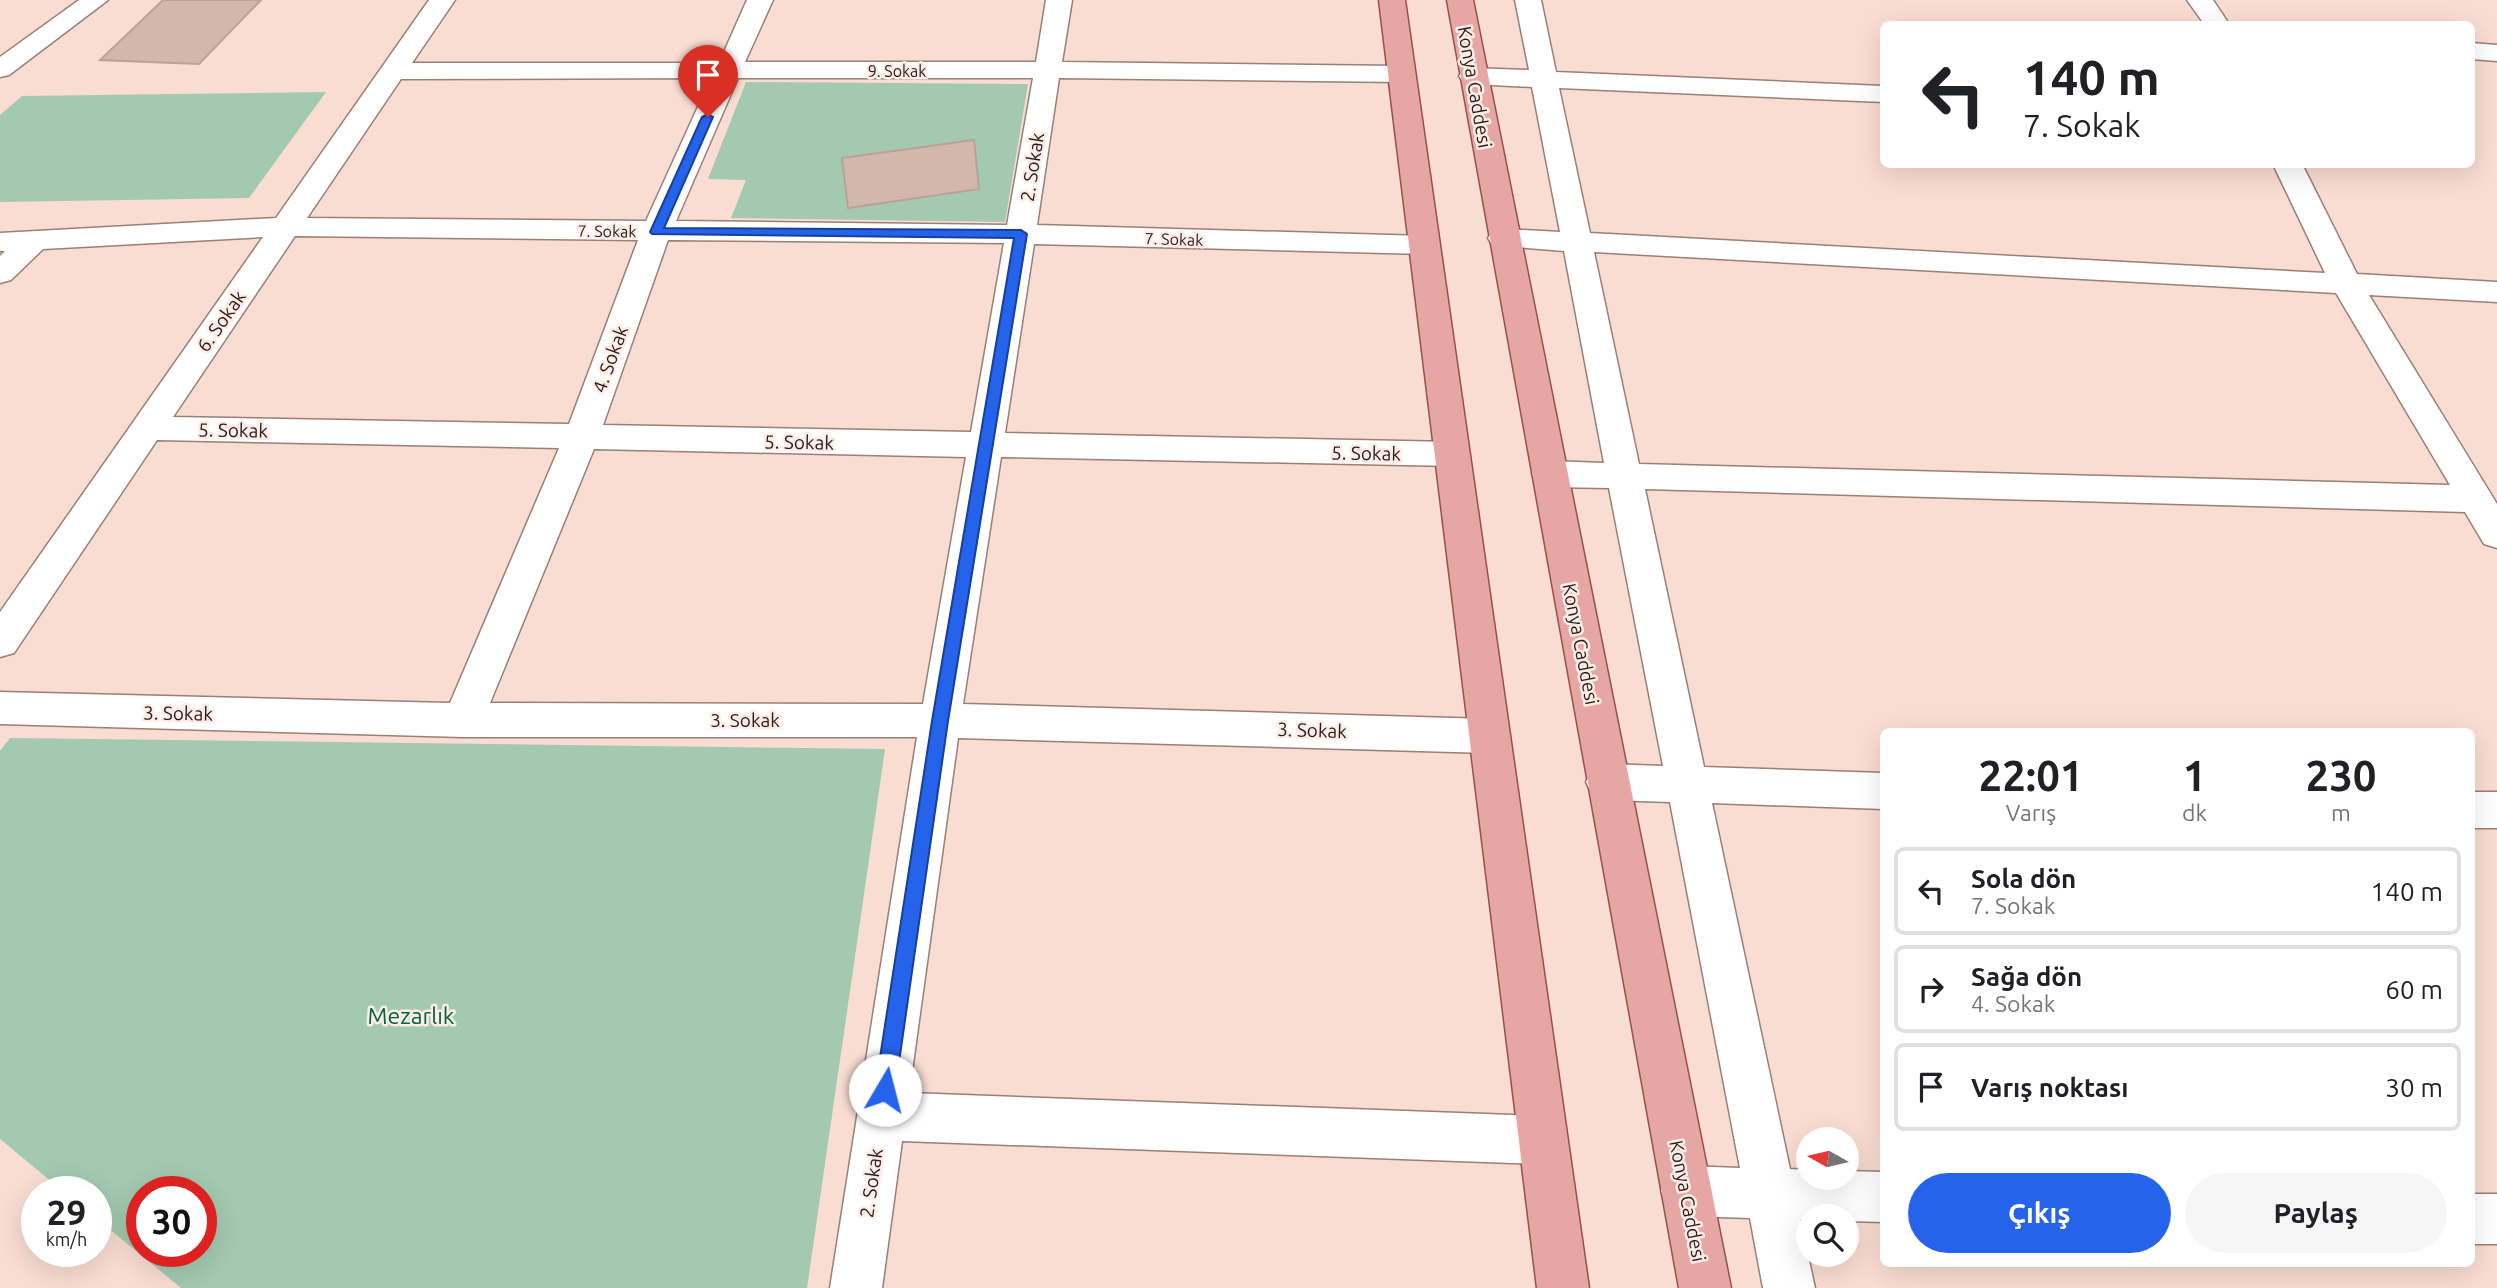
<!DOCTYPE html>
<html lang="tr">
<head>
<meta charset="utf-8">
<style>
	body { margin:0; font-family:Ubuntu,sans-serif; background:#f6f6f6; color:#202124; height:100vh; display:flex; flex-direction:column; font-size:26px; white-space:nowrap }
	* { box-sizing:border-box; margin:0 }
	p { font-size:23px; color:#757577 }
	.icon { flex:none; width:38px; height:38px; fill:none; stroke:currentColor; stroke-width:2; stroke-linecap:round; stroke-linejoin:round }
	.map { position:relative; flex:1; overflow:hidden }
	.details { position:absolute; left:1880px; top:728px; width:595px; height:539px; display:flex; flex-direction:column; background:#fff; border-radius:10px; box-shadow:0 7px 28px #0002 }
	.details>* { flex:none }
	.banner { position:absolute; left:1880px; top:21px; width:595px; height:147px; border-radius:10px; box-shadow:0 7px 28px #0002; background:#fff; color:#202124; overflow:hidden }
	.needle { width:46px; rotate:278deg }
	.fabs { position:absolute; left:1796px; top:1127px; display:grid; gap:14px }
	.fabs a { display:grid; place-items:center; width:63px; height:63px; border-radius:50%; background:#fff; box-shadow:0 7px 28px #0002; font-size:35px }
	.speed { position:absolute; left:21px; top:1176px; display:flex; gap:14px; font-size:35px; font-weight:700; text-align:center }
	.speed>* { display:grid; place-content:center; width:91px; height:91px; border-radius:50%; background:#fff; box-shadow:0 7px 28px #0002; line-height:1 }
	.speed small { font-size:18px; font-weight:400 }
	.speed .limit { border:10px solid #d22; background:#fff; color:#111 }
	.pin { position:absolute; display:grid; place-items:center; width:60px; height:60px; color:#fff; margin:-72px -30px; border-radius:50% 50% 50% 0; rotate:-45deg; box-shadow:0 0 7px #0007 }
	.pin .icon { rotate:45deg }
	.me { position:absolute; width:77px; margin:-38px; rotate:8deg; stroke-linejoin:round; filter:drop-shadow(0 0 5px #0008) }
	.turn { display:flex; align-items:center; gap:24px; height:147px; padding:0 28px; font-size:32px }
	.turn .icon { width:91px; height:91px; stroke-width:2.5 }
	.turn b { display:block; font-size:49px; line-height:60px }
	.eta { display:flex; justify-content:space-evenly; align-items:center; height:119px; text-align:center }
	.eta b { font-size:42px; font-weight:700; line-height:49px }
	.cta { display:flex; gap:14px; margin-top:auto; padding:14px 28px }
	.cta a { flex:1; height:80px; border-radius:42px; background:#2563eb; color:#fff; font-size:28px; font-weight:700; line-height:80px; text-align:center }
	.cta a+a { background:#f6f6f6; color:#202124 }
	ul { padding:0; list-style:none }
	li { display:flex; align-items:center; gap:21px; height:88px; margin:0 14px 10px; padding:0 14px; border:4px solid #e0e0e0; border-radius:10px }
	li div { flex:1 }
	li b { display:block; font-size:26px }
	li em { font-style:normal }
	.map>svg:first-child { display:block }
	.green { fill:#a3c9b0; fill-rule:evenodd }
	.building { fill:#d3b7ad; stroke:#bca197; stroke-width:2 }
	.lines { fill:none; stroke-linecap:round; stroke-linejoin:round }
	.minor-casing { stroke:#997f76; stroke-width:3 }
	.major-casing { stroke:#994f4c; stroke-width:3 }
	.minor { fill:#fff; fill-rule:evenodd }
	.major { fill:#e6a6a4; fill-rule:evenodd }
	.route { fill:#2563eb; stroke:#184099; stroke-width:2 }
	.labels { text-anchor:middle; stroke-width:5; stroke-linejoin:round; paint-order:stroke }
	.far-street-label { font-size:16px; fill:#271d19; stroke:#feece6 }
	.street-label { font-size:19px; fill:#271d19; stroke:#feece6 }
	.near-park-label { font-size:23px; fill:#00653a; stroke:#feece6 }
</style>
</head>
<body>
<div class="map">
<svg width="2497" height="1288" viewBox="0 0 2497 1288">
	<rect width="100%" height="100%" fill="#f9dcd2"/>
	<!-- green -->
	<g class="green">
		<path d="M746 82 1028 84 1005 222 731 218 746 180 708 179Z"/>
		<path d="M326 92 249 198 0 202V115L22 96Z"/>
		<path d="M10 738 885 749 807 1288H181L96 1218V1192H64L0 1139V751ZM142 1192H201V1251H142Z"/>
	</g>
	<!-- building -->
	<g class="building">
		<path d="M163 0H261L199 64 100 60Z"/>
		<path d="M974 140 979 189 848 208 842 158Z"/>
	</g>
	<g class="lines">
		<defs>
			<g id="minor">
				<path d="M79 0H108L9 75 0 77V57Z"/>
				<path d="M429 0H455L412 63H719L747 0H773L745 62H1036L1046 0H1072L1062 62 1401 66 1410 68 1414 74 1410 80 1401 82 1059 78 1037 225 1424 236 1435 238 1439 245 1435 252 1424 254 1034 244 1005 433 1452 442 1464 445 1469 454 1464 463 1452 466 1001 457 963 704 1489 719 1503 724 1509 736 1503 748 1489 753 958 738 909 1093 1543 1116 1560 1123 1567 1140 1560 1157 1543 1164 902 1141 882 1288H830L917 737H463L0 724V692L450 703 559 448 157 440 14 653 0 657V612L263 237 43 249 11 280 0 283V256L5 251H0V233L276 218ZM711 78 646 221 307 218 401 79ZM738 78H1033L1007 225 676 221ZM295 236 638 240 569 424 173 417ZM668 240 1004 243 971 432 603 425ZM594 449 966 457 923 704 490 703Z"/>
				<path d="M1515 0H1541L1556 72 1883 86V102L1559 88 1590 233 2325 273 2273 164H2302L2357 274 2497 282V302L2369 295 2497 504V548L2484 544 2465 512 1645 489 1704 767 1883 773V809L1712 803 1790 1169 1808 1170V1178H1846V1171L1883 1172V1222L1846 1221V1216H1808V1220L1800 1219 1815 1288H1763L1750 1218 1686 1216 1668 1209 1661 1191 1668 1173 1686 1166 1740 1168 1670 802 1607 800 1592 795 1586 782 1592 769 1607 764 1663 766 1609 488 1549 487 1537 483 1532 474 1537 465 1549 461 1604 463 1564 251 1492 245 1488 238 1492 231 1503 229 1560 232 1532 87 1472 84 1463 82 1459 76 1463 70 1472 68 1529 70ZM1594 252 2336 293 2450 485 1639 464Z"/>
				<path d="M2187 0H2213L2229 24H2204Z"/>
				<path d="M2471 43 2497 45V61L2471 59Z"/>
				<rect x="2471" y="792" width="26" height="36"/>
				<rect x="2471" y="1194" width="26" height="50"/>
			</g>
			<g id="major">
				<path d="M1379 0H1405L1589 1288H1537Z"/>
				<path d="M1447 0H1473L1731 1288H1679Z"/>
			</g>
		</defs>
		<!-- minor casing -->
		<use href="#minor" class="minor-casing"/>
		<!-- major casing -->
		<use href="#major" class="major-casing"/>
		<!-- minor -->
		<use href="#minor" class="minor"/>
		<!-- major -->
		<use href="#major" class="major"/>
	</g>
	<!-- route -->
	<path class="route" d="M708 114 713 117 664 228 1021 230 1027 234 948 721 895 1090 892 1096 885 1099 878 1096 875 1090 932 721 1014 238 652 234 650 232 702 117Z"/>
	<g class="labels">
		<!-- far-street labels -->
		<g class="far-street-label">
			<text x="897" y="77">9. Sokak</text>
			<text transform="translate(607 231) rotate(1)" y="6">7. Sokak</text>
			<text transform="translate(1174 239) rotate(2)" y="6">7. Sokak</text>
		</g>
		<!-- street labels -->
		<g class="street-label">
			<text transform="translate(1475 87) rotate(80)" y="7">Konya Caddesi</text>
			<text transform="translate(1032 167) rotate(-81)" y="7">2. Sokak</text>
			<text transform="translate(221 321) rotate(-55)" y="7">6. Sokak</text>
			<text transform="translate(610 359) rotate(-70)" y="7">4. Sokak</text>
			<text transform="translate(233 430) rotate(1)" y="7">5. Sokak</text>
			<text transform="translate(799 442) rotate(1)" y="7">5. Sokak</text>
			<text transform="translate(1366 453) rotate(1)" y="7">5. Sokak</text>
			<text transform="translate(1581 644) rotate(79)" y="7">Konya Caddesi</text>
			<text transform="translate(178 713) rotate(1)" y="7">3. Sokak</text>
			<text x="745" y="727">3. Sokak</text>
			<text transform="translate(1312 730) rotate(2)" y="7">3. Sokak</text>
			<text transform="translate(871 1183) rotate(-82)" y="7">2. Sokak</text>
			<text transform="translate(1688 1201) rotate(79)" y="7">Konya Caddesi</text>
		</g>
		<!-- near-park labels -->
		<g class="near-park-label">
			<text x="411" y="1024">Mezarlık</text>
		</g>
	</g>
</svg>
<div class="fabs">
<a><svg class="needle" viewBox="-14 -14 28 28"><path d="M0-13l5 13h-10z" fill="#e53935"/><path d="M0 13l5-13h-10z" fill="#757577"/></svg></a>
<a><svg class="icon" aria-label="search" viewBox="0 0 24 24"><circle cx="10" cy="10" r="6"/><path d="M15 15l6 6"/></svg></a>
</div>
<div class="speed"><div>29<small>km/h</small></div><div class="limit">30</div></div>
<div class="pin" style="left:708px;top:117px;background:#d93025"><svg class="icon" aria-label="arrive" viewBox="0 0 24 24"><path d="M6 21V4h12l-3 4 3 4H6"/></svg></div>
<svg class="me" style="left:885px;top:1090px" viewBox="-20 -20 40 40"><circle r="19" fill="#fff"/><path d="M0-13L10 11 0 6-10 11z" fill="#2563eb"/></svg>
<div class="banner">
<div class="turn"><svg class="icon" aria-label="left" viewBox="0 0 24 24"><path d="M17 20v-9H6M10 6l-5 5 5 5"/></svg><div><b>140 m</b>7. Sokak</div></div>
</div>
<section class="details">
<div class="eta">
<div><b>22:01</b><p>Varış</p></div>
<div><b>1</b><p>dk</p></div>
<div><b>230</b><p>m</p></div>
</div>
<ul>
<li><svg class="icon" aria-label="left" viewBox="0 0 24 24"><path d="M17 20v-9H6M10 6l-5 5 5 5"/></svg><div><b>Sola dön</b><p>7. Sokak</p></div><em>140 m</em></li>
<li><svg class="icon" aria-label="right" viewBox="0 0 24 24"><path d="M7 20v-9h11M14 6l5 5-5 5"/></svg><div><b>Sağa dön</b><p>4. Sokak</p></div><em>60 m</em></li>
<li><svg class="icon" aria-label="arrive" viewBox="0 0 24 24"><path d="M6 21V4h12l-3 4 3 4H6"/></svg><div><b>Varış noktası</b></div><em>30 m</em></li>
</ul>
<div class="cta"><a>Çıkış</a><a>Paylaş</a></div>
</section>
</div>
</body>
</html>
